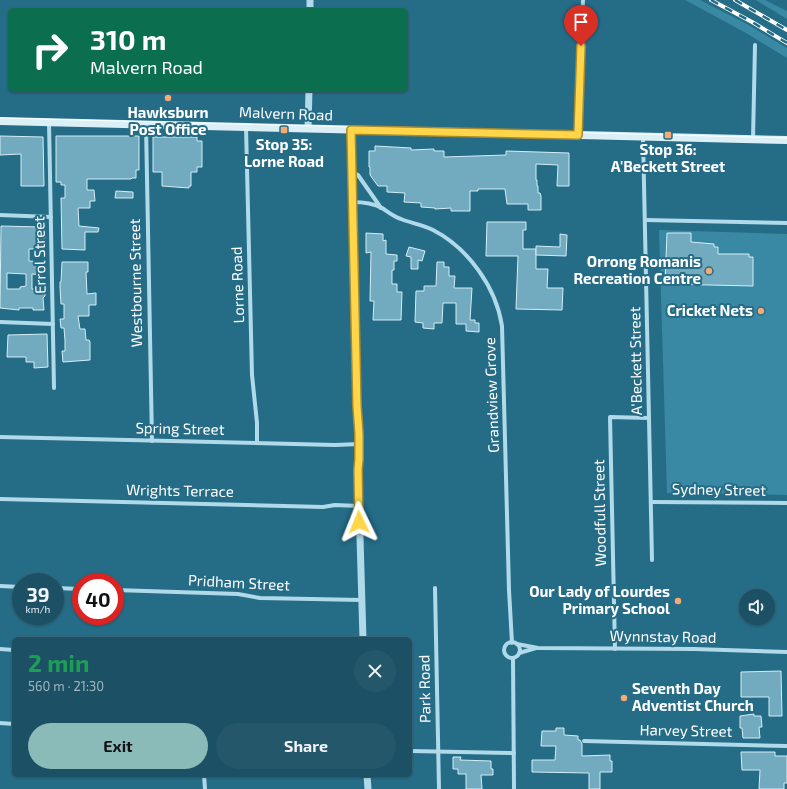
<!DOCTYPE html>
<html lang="en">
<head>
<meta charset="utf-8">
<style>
	body { margin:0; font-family:"Exo 2",sans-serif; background:#25576b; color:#f1f3f6; height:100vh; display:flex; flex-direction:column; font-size:15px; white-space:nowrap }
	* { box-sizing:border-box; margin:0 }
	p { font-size:13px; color:#a0b5bf }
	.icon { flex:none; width:22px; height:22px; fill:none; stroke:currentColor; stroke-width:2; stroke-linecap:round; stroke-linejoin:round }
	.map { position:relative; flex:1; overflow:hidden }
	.drawer { position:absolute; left:12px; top:637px; width:400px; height:140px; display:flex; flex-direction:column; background:#1c5165; border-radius:6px; box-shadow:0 1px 3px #0004,0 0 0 1px #3a6879 }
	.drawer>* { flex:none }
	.hud { position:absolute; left:8px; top:8px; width:400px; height:84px; border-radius:6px; box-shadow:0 1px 3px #0004,0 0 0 1px #3a6879; background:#0b6e4f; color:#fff; overflow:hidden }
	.fabs { position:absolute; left:739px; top:589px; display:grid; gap:8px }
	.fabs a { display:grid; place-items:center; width:36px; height:36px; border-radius:50%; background:#1c5165; box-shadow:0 1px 3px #0004,0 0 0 1px #3a6879; font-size:20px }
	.speed { position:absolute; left:12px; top:573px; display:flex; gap:8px; font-size:20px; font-weight:700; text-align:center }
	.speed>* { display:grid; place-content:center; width:52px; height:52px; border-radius:50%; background:#1c5165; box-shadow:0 1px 3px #0004,0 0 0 1px #3a6879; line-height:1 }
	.speed small { font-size:10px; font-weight:400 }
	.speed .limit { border:6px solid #d22; background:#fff; color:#111 }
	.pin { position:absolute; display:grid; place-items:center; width:34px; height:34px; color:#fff; margin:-41px -17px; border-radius:50% 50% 50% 0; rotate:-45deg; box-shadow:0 0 4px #0007 }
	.pin .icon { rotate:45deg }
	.me { position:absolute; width:44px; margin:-22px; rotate:358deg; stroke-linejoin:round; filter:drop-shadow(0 0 3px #0008) }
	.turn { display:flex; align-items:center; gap:14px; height:84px; padding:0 16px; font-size:18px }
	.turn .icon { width:52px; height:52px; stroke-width:2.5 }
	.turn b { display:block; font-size:28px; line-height:34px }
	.round { display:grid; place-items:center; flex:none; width:42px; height:42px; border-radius:21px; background:#25576b }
	.headline { display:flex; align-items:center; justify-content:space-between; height:68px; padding:0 16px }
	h1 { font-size:24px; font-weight:700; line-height:30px; color:#1e9e55 }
	.cta { display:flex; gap:8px; margin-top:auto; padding:8px 16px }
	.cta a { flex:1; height:46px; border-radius:24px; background:#8bbbb9; color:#111; font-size:16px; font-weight:700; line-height:46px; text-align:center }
	.cta a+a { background:#25576b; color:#f1f3f6 }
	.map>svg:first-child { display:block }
	.green { fill:#3988a4 }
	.building { fill:#72aabf; stroke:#d4eef7; fill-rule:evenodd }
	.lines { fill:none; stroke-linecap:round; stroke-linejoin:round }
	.minor { stroke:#b0dae9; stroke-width:4 }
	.tertiary { stroke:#b0dae9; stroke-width:7 }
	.secondary { stroke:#dbeff7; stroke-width:8 }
	.tram { stroke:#fff; stroke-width:1 }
	.rail-casing { stroke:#fff; stroke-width:4 }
	.rail { stroke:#256c87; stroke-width:2.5; stroke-dasharray:8; stroke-linecap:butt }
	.route-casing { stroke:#a68a30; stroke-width:10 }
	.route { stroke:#ffd54a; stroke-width:7 }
	.poi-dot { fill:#f3aa74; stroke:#256c87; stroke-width:1.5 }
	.labels { text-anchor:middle; stroke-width:4; stroke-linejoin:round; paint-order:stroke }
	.poi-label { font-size:15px; font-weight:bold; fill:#fff; stroke:#256c87 }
	.street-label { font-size:15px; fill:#fff; stroke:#256c87 }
</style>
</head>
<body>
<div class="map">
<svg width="787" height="789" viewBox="0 0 787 789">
	<rect width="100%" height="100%" fill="#256c87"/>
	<!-- green -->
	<g class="green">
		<path d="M685 0H700L747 24 787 48V58L746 33Z"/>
		<path d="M756 0H765L787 11V19Z"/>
		<path d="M659 230 787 234V495L667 493Z"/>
	</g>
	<!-- building -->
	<g class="building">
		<path d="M0 136 43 137 44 186H21V154L0 155Z"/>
		<path d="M56 136H139V170H136V178H132L131 179H87V190H94L95 201H90V208H78L79 226 99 228 98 232H85V250L62 249 61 198H65V185H61V182H56Z"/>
		<path d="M153 137H197V141H202V167H197V172H191V186H189V188L162 186V172H153Z"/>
		<path d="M375 146 411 148V150L434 149V151H444V157L506 155V151L569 153V186H557L558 165 536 164V180H537V186H538V193H540L541 196V210H528V204H507L505 189H478V191H470V211H451V208L435 209V208L421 207V203L404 202 405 193 387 192V186H378L370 175V167H369V151H375Z"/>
		<path d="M116 191 133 192V198H115Z"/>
		<path d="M487 222H526V230H523V249H536V269H548L547 288H563L562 310 516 309 518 256H486Z"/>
		<path d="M1 226 41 227V230H45V238H41V249H29V261L41 262V275L32 274V289H45V296L43 298 44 310H33V308H19V310L0 308ZM7 273 26 274V286L20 287V289H7Z"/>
		<path d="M366 233 383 234V241L386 240V254L397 255V261H394V270H392V284H397V292H402L401 320H373L374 301H370L371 252 366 253Z"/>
		<path d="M667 233H691V242L714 244V247H718V254H749V257H753V286L665 284Z"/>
		<path d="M560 234 567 235 566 256 536 255V246L560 247Z"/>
		<path d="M409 247 425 251 422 261 418 260V269H411V257L406 256Z"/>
		<path d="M62 262H88V272H86L87 294 96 293V305H89V316H78L80 329H85L86 340H89L90 342V360L63 362 62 351H65V341L64 328H61L60 319H64V304H61L60 288V282H61Z"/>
		<path d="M437 262H444V267H449V276H455L454 288H472L470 320H475V323H479V332L466 331V324H456V303H443L442 323H434V329L423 328V323L415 322 416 291H424V286H436Z"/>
		<path d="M47 334 48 367 34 368V362H26V357H7L8 335Z"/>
		<path d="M781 671 782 716H769V697H741V672Z"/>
		<path d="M754 714V716H761L762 727H759L760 738H743L742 728H740V716Z"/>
		<path d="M556 728H564V735L578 736V740H580L582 744V756L610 755V761H612V772H600V789H589V773L532 772V760H555L556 746H541L542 731H556Z"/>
		<path d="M741 752H775V756H787V783H784V789H759L760 770H742Z"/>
		<path d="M453 757H461L460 760 491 761V769H493V775H481L482 789H466V774H458V769H453Z"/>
	</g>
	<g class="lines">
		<!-- minor -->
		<g class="minor">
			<path d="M49 122 54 388"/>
			<path d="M146 125 152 441"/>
			<path d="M246 127 252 375 257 423V443"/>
			<path d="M578 135 583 0"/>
			<path d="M643 137 652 560"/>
			<path d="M753 139 755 45"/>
			<path d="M352 172 358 175 381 208"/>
			<path d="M352 202C363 202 373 203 382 208 388 212 394 217 401 219 411 223 423 225 433 230 468 248 496 287 502 326L509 590 512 643"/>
			<path d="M0 215 51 217"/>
			<path d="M645 220 787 223"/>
			<path d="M0 322 53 324"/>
			<path d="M0 437 335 445 359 444"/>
			<path d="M0 499 323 507 335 505 359 506"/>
			<path d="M651 502 787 503"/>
			<path d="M0 586 21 587"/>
			<path d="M55 588 81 589"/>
			<path d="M435 588 439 789"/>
			<path d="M115 590 238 594 260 598 362 600"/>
			<circle cx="512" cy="650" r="8"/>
			<path d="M517 644 538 648 694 649 787 652"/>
			<path d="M0 649 14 650"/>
			<path d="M615 649 610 417 649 418"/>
			<path d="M519 653 536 648"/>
			<path d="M513 658 514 789"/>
			<path d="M0 723 14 724"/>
			<path d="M584 741 787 746"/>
			<path d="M410 751 514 753"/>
			<path d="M204 775 205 789"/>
		</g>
		<!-- tertiary -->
		<g class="tertiary">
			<path d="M310 10V0"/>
			<path d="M308 128 309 90"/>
			<path d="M351 130 357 406 359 444 358 470 363 639"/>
			<path d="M367 775 368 789"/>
		</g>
		<!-- secondary -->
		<path class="secondary" d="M0 121 787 140"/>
		<!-- tram -->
		<path class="tram" d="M0 118 787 138"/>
		<defs>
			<g id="rail">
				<path d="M711 0 752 22 787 43"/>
				<path d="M735 0 787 30"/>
			</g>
		</defs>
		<!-- rail casing -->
		<use href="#rail" class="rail-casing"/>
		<!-- rail -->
		<use href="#rail" class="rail"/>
	</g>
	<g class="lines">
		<defs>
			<path id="route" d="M359 522 358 470 359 459V434L357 406 351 130 578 135 581 46"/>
		</defs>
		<!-- route casing -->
		<use href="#route" class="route-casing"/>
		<!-- route -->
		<use href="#route" class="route"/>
	</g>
	<!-- markers -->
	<g class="poi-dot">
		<circle cx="168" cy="98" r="4"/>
		<rect x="280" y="126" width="8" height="8" rx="2"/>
		<rect x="664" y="131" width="8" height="8" rx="2"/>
		<circle cx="709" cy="271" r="4"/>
		<circle cx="761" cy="311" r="4"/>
		<circle cx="678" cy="601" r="4"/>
		<circle cx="624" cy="698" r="4"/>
	</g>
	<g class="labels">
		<!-- poi labels -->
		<g class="poi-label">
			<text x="168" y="118">Hawksburn<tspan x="168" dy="17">Post Office</tspan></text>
			<text x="284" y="150">Stop 35:<tspan x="284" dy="17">Lorne Road</tspan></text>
			<text x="668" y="155">Stop 36:<tspan x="668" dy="17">A'Beckett Street</tspan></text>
			<text x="701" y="267" text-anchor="end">Orrong Romanis<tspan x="701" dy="17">Recreation Centre</tspan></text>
			<text x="753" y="316" text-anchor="end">Cricket Nets</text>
			<text x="670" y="597" text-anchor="end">Our Lady of Lourdes<tspan x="670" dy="17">Primary School</tspan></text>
			<text x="632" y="694" text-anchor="start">Seventh Day<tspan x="632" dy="17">Adventist Church</tspan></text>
		</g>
		<!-- street labels -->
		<g class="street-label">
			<text transform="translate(286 114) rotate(2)" y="5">Malvern Road</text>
			<text transform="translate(40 255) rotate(-91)" y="5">Errol Street</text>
			<text transform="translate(136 283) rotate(-91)" y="5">Westbourne Street</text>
			<text transform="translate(238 285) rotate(-92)" y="5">Lorne Road</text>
			<text transform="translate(636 361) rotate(-91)" y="5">A'Beckett Street</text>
			<text transform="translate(492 395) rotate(-92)" y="5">Grandview Grove</text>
			<text transform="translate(180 429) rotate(1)" y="5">Spring Street</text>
			<text transform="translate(719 490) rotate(1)" y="5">Sydney Street</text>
			<text transform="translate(180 491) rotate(1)" y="5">Wrights Terrace</text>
			<text transform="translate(600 513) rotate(-91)" y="5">Woodfull Street</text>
			<text transform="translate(239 583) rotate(3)" y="5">Pridham Street</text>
			<text transform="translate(663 637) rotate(1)" y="5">Wynnstay Road</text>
			<text transform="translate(425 689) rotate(-91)" y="5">Park Road</text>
			<text transform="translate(686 731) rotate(1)" y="5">Harvey Street</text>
		</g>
	</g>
</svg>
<div class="fabs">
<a><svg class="icon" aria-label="sound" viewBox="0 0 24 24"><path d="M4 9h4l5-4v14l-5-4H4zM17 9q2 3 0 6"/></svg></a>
</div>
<div class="speed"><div>39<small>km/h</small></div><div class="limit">40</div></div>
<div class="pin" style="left:581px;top:46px;background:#d93025"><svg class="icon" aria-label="arrive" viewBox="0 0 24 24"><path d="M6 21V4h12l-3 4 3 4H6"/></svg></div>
<svg class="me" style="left:359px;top:522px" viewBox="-20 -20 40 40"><path d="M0-17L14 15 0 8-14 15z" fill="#ffd54a" stroke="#fff" stroke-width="4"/></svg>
<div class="hud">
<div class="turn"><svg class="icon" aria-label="right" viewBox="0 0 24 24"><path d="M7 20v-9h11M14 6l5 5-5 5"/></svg><div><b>310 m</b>Malvern Road</div></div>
</div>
<section class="drawer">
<div class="headline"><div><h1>2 min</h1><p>560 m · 21:30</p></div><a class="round"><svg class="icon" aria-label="close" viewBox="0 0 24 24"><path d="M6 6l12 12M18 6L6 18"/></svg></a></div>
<div class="cta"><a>Exit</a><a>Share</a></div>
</section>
</div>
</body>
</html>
